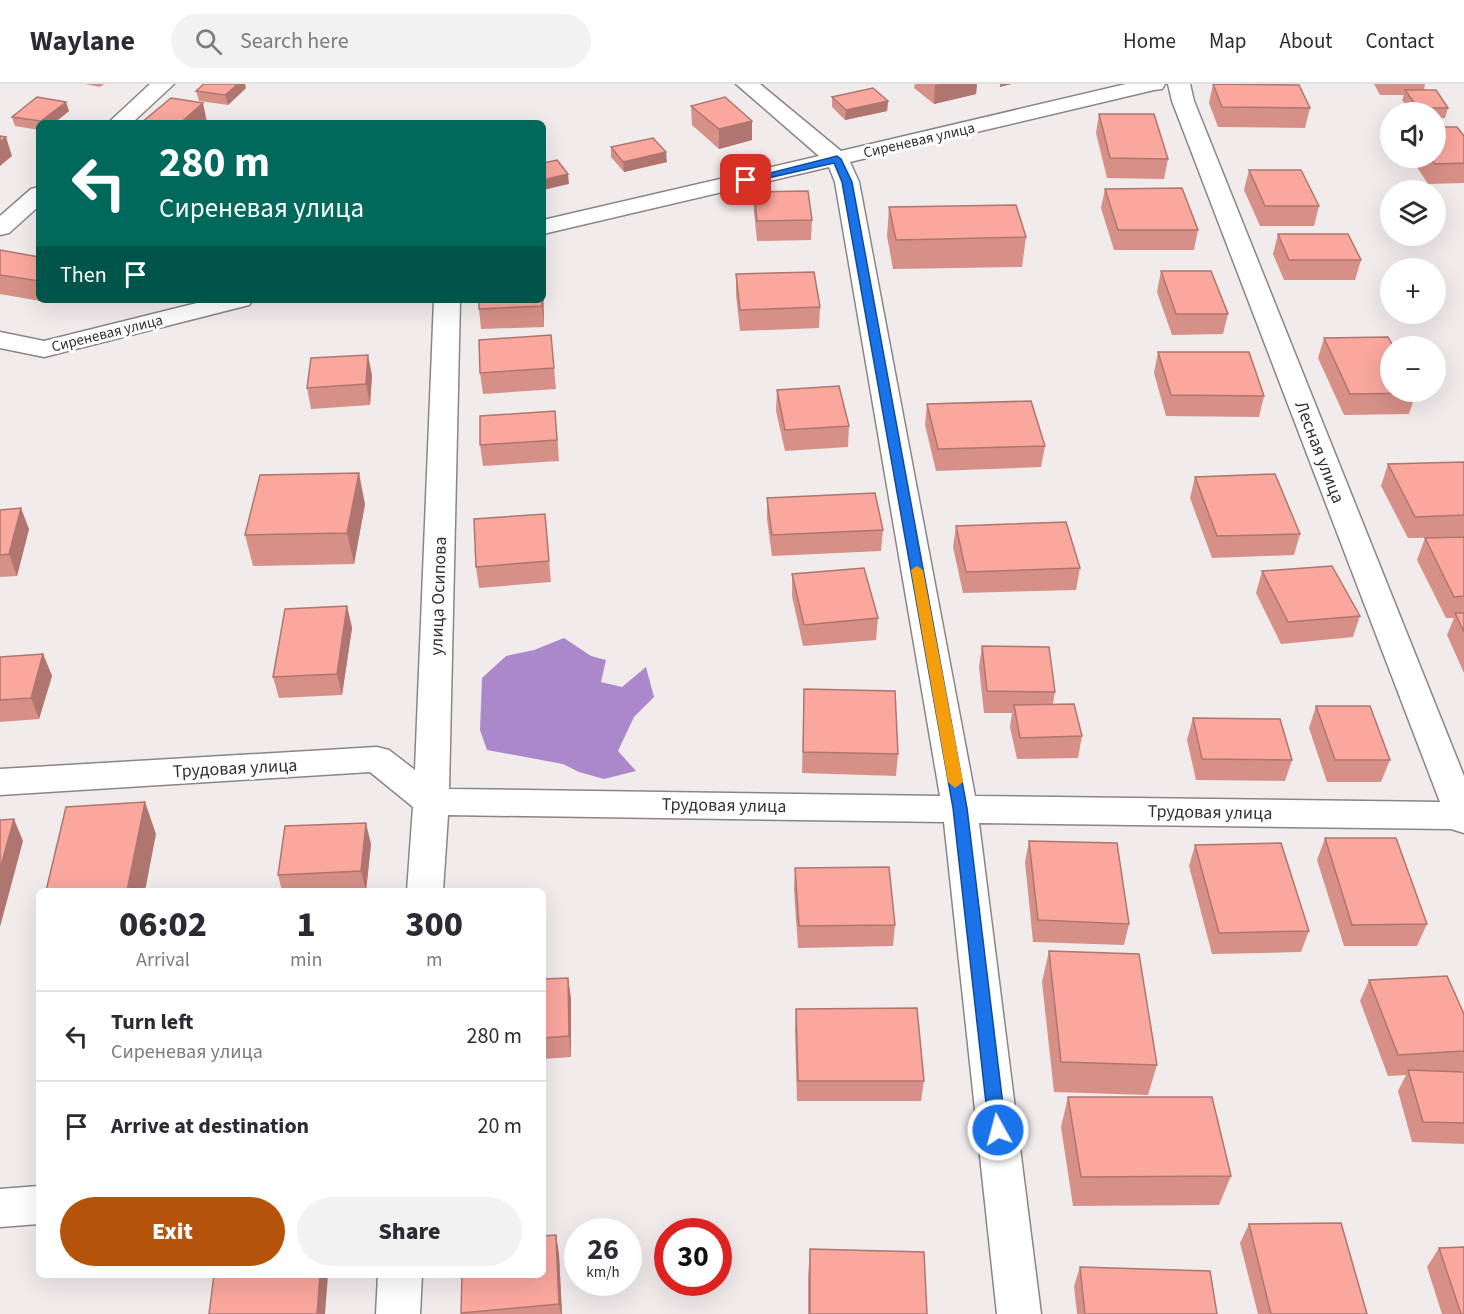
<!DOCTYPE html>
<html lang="en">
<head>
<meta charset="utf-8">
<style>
	body { margin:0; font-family:"Source Sans 3",sans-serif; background:#f2f2f3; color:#2b2b33; height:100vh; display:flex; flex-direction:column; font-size:22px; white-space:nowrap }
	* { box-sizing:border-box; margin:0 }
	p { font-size:20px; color:#7c7c81 }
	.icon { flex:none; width:33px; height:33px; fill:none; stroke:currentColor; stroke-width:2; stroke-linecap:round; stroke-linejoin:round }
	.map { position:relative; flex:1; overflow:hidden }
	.side { position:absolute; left:36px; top:804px; width:510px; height:390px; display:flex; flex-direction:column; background:#fff; border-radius:9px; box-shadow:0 6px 24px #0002 }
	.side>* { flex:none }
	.hud { position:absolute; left:36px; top:36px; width:510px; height:183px; border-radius:9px; box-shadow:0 6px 24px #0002; background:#00695c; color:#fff; overflow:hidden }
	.fabs { position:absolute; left:1380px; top:18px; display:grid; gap:12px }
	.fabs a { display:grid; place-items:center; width:66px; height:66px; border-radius:50%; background:#fff; box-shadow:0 6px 24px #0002; font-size:30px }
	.speed { position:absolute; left:564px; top:1134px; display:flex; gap:12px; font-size:30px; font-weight:700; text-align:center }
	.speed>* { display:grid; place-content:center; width:78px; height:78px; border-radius:50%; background:#fff; box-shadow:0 6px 24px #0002; line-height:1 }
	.speed small { font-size:15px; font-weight:400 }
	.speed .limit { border:9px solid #d22; background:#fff; color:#111 }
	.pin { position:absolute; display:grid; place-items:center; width:51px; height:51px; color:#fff; margin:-26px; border-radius:12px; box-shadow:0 3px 9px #0006 }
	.me { position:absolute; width:66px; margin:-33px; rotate:353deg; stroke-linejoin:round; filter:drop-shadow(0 0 4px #0008) }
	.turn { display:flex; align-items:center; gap:21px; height:126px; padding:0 24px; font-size:27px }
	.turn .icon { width:78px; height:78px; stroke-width:2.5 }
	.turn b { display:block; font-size:42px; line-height:51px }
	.then { display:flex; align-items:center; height:57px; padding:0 24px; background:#0003; gap:12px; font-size:22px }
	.eta { display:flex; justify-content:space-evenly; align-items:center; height:102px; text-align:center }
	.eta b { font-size:36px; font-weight:800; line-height:42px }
	.primary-button { display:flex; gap:12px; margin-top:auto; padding:12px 24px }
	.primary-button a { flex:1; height:69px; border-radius:36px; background:#b45309; color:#fff; font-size:24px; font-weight:800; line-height:69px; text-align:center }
	.primary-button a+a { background:#f2f2f3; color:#2b2b33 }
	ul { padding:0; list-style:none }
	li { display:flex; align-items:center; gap:18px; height:90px; padding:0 24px; border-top:2px solid #e1e1e2 }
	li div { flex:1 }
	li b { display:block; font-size:22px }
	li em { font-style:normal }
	header { display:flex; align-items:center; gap:36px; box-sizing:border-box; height:84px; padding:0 30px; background:#fff; border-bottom:2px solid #e1e1e2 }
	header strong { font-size:28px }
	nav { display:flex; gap:33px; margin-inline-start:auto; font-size:21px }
	.search { width:420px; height:54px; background:#f2f2f3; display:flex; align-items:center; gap:15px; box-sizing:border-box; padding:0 21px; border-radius:33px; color:#7c7c81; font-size:22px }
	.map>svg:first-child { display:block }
	.water { fill:#ab88c9 }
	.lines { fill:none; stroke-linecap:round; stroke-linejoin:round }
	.minor-casing { stroke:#8a8586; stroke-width:3 }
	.minor { fill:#fff; fill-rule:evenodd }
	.wall { fill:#d79088 }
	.shaded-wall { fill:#af756f }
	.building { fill:#faa79e; stroke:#af756f; stroke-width:1.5 }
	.route { fill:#1a73e8; stroke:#114b97; stroke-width:1.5 }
	.slow { fill:#f59e0b }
	.labels { text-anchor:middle; stroke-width:6; stroke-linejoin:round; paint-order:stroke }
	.far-street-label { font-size:15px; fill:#333031; stroke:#fff }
	.street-label { font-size:18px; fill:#333031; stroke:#fff }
</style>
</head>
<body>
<header>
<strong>Waylane</strong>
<div class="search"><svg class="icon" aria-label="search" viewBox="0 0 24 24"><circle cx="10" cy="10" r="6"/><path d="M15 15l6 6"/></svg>Search here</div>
<nav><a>Home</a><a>Map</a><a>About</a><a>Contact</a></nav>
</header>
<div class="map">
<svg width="1464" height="1230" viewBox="0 0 1464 1230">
	<rect width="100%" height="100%" fill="#f1ebec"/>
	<!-- water -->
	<path class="water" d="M564 554 591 572 606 576 601 598 622 603 646 583 654 613 634 633 618 667 636 687 604 695 579 688 563 680 487 666 480 646 482 594 506 572 534 566Z"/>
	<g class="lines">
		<defs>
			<g id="minor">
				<path d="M150 0H174L132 39H108Z"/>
				<path d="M736 0H760L841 67 1126 0H1165L1162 5 1154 6 850 78 859 98 975 712 1440 718 1172 17 1168 0H1190L1194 17 1464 692V749L1451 745 979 739 1041 1230H997L944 738 448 731 443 807H407L413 723 370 688 0 711V685L377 663 389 666 415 686 434 216H460L449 705 940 712 835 98 829 83 543 150V136L819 72Z"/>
				<path d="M39 103V122L9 149 0 151V132L31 105Z"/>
				<path d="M209 216H253L249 221 44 273 0 264V248L44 257Z"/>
				<path d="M39 1102V1140L0 1143V1105Z"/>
				<path d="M378 1191H422L420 1230H376Z"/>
			</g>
		</defs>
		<!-- minor casing -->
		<use href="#minor" class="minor-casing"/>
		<!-- minor -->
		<use href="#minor" class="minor"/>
	</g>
	<!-- wall -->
	<g class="wall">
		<path d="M85 0H104L100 3Z"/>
		<path d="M915 0H977L976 10 934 20 914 4Z"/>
		<path d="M1213 0 1310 24 1305 44 1218 43 1209 19Z"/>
		<path d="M1374 0H1425L1424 6 1448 24 1445 34H1436V28H1411L1402 16 1404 11H1380Z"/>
		<path d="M246 4 228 21 199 17 196 7Z"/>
		<path d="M832 13 888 17 887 27 845 36 832 23Z"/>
		<path d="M691 22 752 37V56L719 65 692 41Z"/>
		<path d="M69 27 54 39H39V46L15 42 12 33Z"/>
		<path d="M1099 30 1168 75 1164 95 1107 94 1096 49Z"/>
		<path d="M1464 52V99L1428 100 1411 74H1436Z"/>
		<path d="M611 63 667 78 624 88 611 73Z"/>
		<path d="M1249 86 1319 122 1314 142H1260L1244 106Z"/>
		<path d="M1105 105 1198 146 1194 166H1114L1101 124Z"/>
		<path d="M754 108 812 136 811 156 757 157 754 128Z"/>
		<path d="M889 123 1026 153 1022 183 893 185 887 152Z"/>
		<path d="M1278 150 1361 176 1355 196H1284L1273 170Z"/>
		<path d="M0 166 39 173V216H48L46 218 0 210Z"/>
		<path d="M1161 187 1228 230 1223 250 1172 251 1157 208Z"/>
		<path d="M736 190 820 223 819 244 740 247 736 211Z"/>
		<path d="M543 196 544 243 481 245 479 225 543 216Z"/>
		<path d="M551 251 556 305 483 310 480 289Z"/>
		<path d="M1324 254 1416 309 1409 330 1344 331 1318 274Z"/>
		<path d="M1158 268 1264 312 1259 333 1166 332 1154 289Z"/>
		<path d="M372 291 370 321 311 325 307 304Z"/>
		<path d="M777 306 849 342 848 363 785 367 776 327Z"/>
		<path d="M927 320 1045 362 1041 383 936 387 925 341Z"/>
		<path d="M557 348 559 377 483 382 480 361Z"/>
		<path d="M1464 378V453L1408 454 1381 402 1388 380Z"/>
		<path d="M1195 393 1300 450 1294 471 1212 474 1190 414Z"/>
		<path d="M767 414 883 446 881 467 772 472 767 435Z"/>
		<path d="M365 420 354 480 253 482 245 451Z"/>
		<path d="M0 426 29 445 17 492 0 493Z"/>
		<path d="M545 430 551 498 479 504 476 483Z"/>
		<path d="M956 442 1080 484 1076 506 963 509 953 463Z"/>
		<path d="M1464 453V589L1447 551 1454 534H1446L1417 476 1425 454Z"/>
		<path d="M1262 487 1360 532 1353 553 1281 560 1256 509Z"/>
		<path d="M792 490 878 534 876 556 803 562 792 512Z"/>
		<path d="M347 522 352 544 342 611 279 614 273 593Z"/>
		<path d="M982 562 1055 608 1053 620 1082 652 1078 674 1017 675 1010 643 1012 629H984L979 583Z"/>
		<path d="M43 570 52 592 39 635 0 638V573Z"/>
		<path d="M804 605 898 670 896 692 802 689Z"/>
		<path d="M1316 622 1390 676 1381 698H1327L1309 644Z"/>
		<path d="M1193 634 1292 676 1285 697 1196 696 1187 656Z"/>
		<path d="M1325 754 1427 840 1417 862H1344L1317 776Z"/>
		<path d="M1029 757 1129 840 1124 861 1033 858 1025 778Z"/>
		<path d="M371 760 366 807H282L278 791Z"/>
		<path d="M1195 761 1309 847 1301 868 1212 870 1189 782Z"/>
		<path d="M795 784 895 841 893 862 798 864 794 806Z"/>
		<path d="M1049 867 1157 981 1148 1011 1054 1008 1042 898Z"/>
		<path d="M568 894 571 915V973L543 975V895Z"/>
		<path d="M1369 896 1464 930V987L1453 988H1464V1060L1412 1058 1398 1007 1406 991 1388 992 1360 917Z"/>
		<path d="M796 925 924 997 921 1017H797L795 946Z"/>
		<path d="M1068 1013 1231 1092 1219 1121 1073 1122 1061 1043Z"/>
		<path d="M1249 1140 1367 1230H1258L1240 1159Z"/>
		<path d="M556 1151 559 1171 562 1230H461L462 1191Z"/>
		<path d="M1439 1164 1464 1230H1442L1427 1183Z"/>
		<path d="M810 1165 927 1230H808V1193Z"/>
		<path d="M1080 1183 1217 1230H1077L1074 1202Z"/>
	</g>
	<!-- shaded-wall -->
	<g class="shaded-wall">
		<path d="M238 0H245L246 4 228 21 225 11Z"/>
		<path d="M941 0H977L976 10 934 20 935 1Z"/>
		<path d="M1000 0H1012L1000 3Z"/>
		<path d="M888 17 887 27 845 36 846 26Z"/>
		<path d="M66 18 69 27 54 39H41V37Z"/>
		<path d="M203 19 207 38 206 39H180Z"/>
		<path d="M752 37V56L719 65V45Z"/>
		<path d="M6 53 12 72 0 82V58Z"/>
		<path d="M666 68 667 78 624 88 623 78Z"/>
		<path d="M568 90 569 100 543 106V96Z"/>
		<path d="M543 196 544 243 542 222V216H543Z"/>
		<path d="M368 271 372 291 370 321 366 300Z"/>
		<path d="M359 389 365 420 354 480 347 449Z"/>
		<path d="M21 424 29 445 17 492 9 470Z"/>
		<path d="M347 522 352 544 342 611 337 590Z"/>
		<path d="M43 570 52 592 39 635 31 614Z"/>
		<path d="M145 718 156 750 145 807H127Z"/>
		<path d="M14 735 23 757 0 843V785Z"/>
		<path d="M366 739 371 760 366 807 361 787Z"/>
		<path d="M568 894 571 915V973L569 952Z"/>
		<path d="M556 1151 559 1171 562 1230H561L559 1220Z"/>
		<path d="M320 1191H328L325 1230H317Z"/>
	</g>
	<!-- building -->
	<g class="building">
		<path d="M204 0H238L225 11 196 7Z"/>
		<path d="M1213 0 1299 1 1310 24 1222 23Z"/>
		<path d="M873 4 888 17 846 26 832 13Z"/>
		<path d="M1405 6H1436L1448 24H1418Z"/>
		<path d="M37 13 66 18 41 37 12 33Z"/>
		<path d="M725 13 752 37 719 45 691 22Z"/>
		<path d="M171 14 203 19 180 39H141Z"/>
		<path d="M1099 30H1154L1168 75 1110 74Z"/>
		<path d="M1436 43H1457L1464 52V79L1435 80 1430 74H1436Z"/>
		<path d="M0 52 6 53 0 58Z"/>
		<path d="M653 54 666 68 623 78 611 63Z"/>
		<path d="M557 76 568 90 543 96V79Z"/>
		<path d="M1249 86H1301L1319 122H1265Z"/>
		<path d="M1182 104 1198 146H1118L1105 105Z"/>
		<path d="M808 107 812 136 757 137 754 108Z"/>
		<path d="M1016 121 1026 153 896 156 889 123Z"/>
		<path d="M1278 150H1348L1361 176H1289Z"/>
		<path d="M0 166 39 173V197L0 191Z"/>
		<path d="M1161 187H1211L1228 230H1176Z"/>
		<path d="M814 188 820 223 740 226 736 190Z"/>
		<path d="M479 216H542V222L479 225Z"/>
		<path d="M551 251 554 284 480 289 479 256Z"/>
		<path d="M1388 253 1393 262H1390V308H1416V309L1350 310 1324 254Z"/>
		<path d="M1158 268H1249L1264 312 1171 311Z"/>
		<path d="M368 271 366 300 307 304 311 274Z"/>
		<path d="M839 302 849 342 785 346 777 306Z"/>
		<path d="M1031 317 1045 362 938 365 927 320Z"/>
		<path d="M555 327 557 356 480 361V332Z"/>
		<path d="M1464 378V431L1415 433 1388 380Z"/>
		<path d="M359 389 347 449 245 451 260 391Z"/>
		<path d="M1275 390 1300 450 1217 452 1195 393Z"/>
		<path d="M875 409 883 446 772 451 767 414Z"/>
		<path d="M21 424 9 470 0 471V426Z"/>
		<path d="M545 430 549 477 476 483 474 435Z"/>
		<path d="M1066 438 1080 484 966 488 956 442Z"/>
		<path d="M1464 453V512L1454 513 1425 454Z"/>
		<path d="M1332 482 1360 532 1288 538 1262 487Z"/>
		<path d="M864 484 878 534 804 541 792 490Z"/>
		<path d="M347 522 337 590 273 593 285 525Z"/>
		<path d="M1455 529H1464V548Z"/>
		<path d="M982 562 1049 563 1055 608 987 607Z"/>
		<path d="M43 570 31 614 0 616V573Z"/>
		<path d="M804 605 895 607 898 670 803 668Z"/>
		<path d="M1074 620 1082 652 1020 654 1014 621Z"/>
		<path d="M1316 622H1370L1390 676H1335Z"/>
		<path d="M1193 634 1280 635 1292 676 1202 675Z"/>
		<path d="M145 718 127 807H46L66 723Z"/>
		<path d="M14 735 0 785V736Z"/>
		<path d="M366 739 361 787 278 791 285 742Z"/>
		<path d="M1325 754H1396L1427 840 1352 841Z"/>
		<path d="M1029 757 1117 759 1129 840 1038 836Z"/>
		<path d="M1281 759 1309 847 1219 849 1195 761Z"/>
		<path d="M889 783 895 841 799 842 795 784Z"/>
		<path d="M1049 867 1139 870 1157 981 1061 978Z"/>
		<path d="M1447 892 1464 930V967L1398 971 1369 896Z"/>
		<path d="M568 894 569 952 543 954V895Z"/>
		<path d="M917 924 924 997H798L796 925Z"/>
		<path d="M1408 986 1464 988V1039L1423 1038Z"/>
		<path d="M1068 1013H1212L1231 1092 1081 1093Z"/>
		<path d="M1341 1139 1367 1230H1271L1249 1140Z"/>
		<path d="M556 1151 559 1220 461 1229 462 1191H543V1152Z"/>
		<path d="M1464 1163V1230H1461L1439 1164Z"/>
		<path d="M810 1165 924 1168 927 1230H810Z"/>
		<path d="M1080 1183 1210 1187 1217 1230H1085Z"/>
		<path d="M214 1191H320L317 1230H209Z"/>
	</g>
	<!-- route -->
	<path class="route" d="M837 72 841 75 852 98 967 724 1006 1046 1004 1051 998 1054 992 1051 989 1046 953 724 842 98 834 79 746 99 742 96Z"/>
	<!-- slow -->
	<path class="slow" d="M917 482 923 486 963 698 955 704 948 698 911 486Z"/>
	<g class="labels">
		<!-- far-street labels -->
		<g class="far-street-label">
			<text transform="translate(919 56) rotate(-13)" y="5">Сиреневая улица</text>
			<text transform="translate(107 249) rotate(-14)" y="5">Сиреневая улица</text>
		</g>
		<!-- street labels -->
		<g class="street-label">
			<text transform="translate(1320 368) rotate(69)" y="6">Лесная улица</text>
			<text transform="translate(438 512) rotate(-88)" y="6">улица Осипова</text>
			<text transform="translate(235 684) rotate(-3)" y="6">Трудовая улица</text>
			<text transform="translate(724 721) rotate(1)" y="6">Трудовая улица</text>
			<text transform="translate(1210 728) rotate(1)" y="6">Трудовая улица</text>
		</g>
	</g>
</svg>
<div class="fabs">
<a><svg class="icon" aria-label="sound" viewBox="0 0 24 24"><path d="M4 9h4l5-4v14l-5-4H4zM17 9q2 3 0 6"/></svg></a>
<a><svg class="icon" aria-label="layers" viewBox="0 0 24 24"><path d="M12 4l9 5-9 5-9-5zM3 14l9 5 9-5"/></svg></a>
<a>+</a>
<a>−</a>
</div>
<div class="speed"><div>26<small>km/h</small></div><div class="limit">30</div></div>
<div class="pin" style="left:746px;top:96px;background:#d93025"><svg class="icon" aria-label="arrive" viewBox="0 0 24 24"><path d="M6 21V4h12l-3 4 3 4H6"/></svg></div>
<svg class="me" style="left:998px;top:1046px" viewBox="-20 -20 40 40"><circle r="17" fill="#1a73e8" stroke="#fff" stroke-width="3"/><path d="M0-11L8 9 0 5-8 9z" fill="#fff"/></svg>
<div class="hud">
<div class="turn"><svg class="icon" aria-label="left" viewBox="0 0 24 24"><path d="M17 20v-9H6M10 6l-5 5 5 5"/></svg><div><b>280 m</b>Сиреневая улица</div></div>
<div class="then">Then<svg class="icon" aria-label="arrive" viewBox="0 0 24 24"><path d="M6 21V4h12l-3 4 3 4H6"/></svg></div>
</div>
<section class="side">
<div class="eta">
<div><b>06:02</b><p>Arrival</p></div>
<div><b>1</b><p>min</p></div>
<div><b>300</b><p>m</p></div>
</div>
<ul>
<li><svg class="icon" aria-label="left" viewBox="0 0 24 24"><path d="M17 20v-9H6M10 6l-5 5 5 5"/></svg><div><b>Turn left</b><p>Сиреневая улица</p></div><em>280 m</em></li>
<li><svg class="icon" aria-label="arrive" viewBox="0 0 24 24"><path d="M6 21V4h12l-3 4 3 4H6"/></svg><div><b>Arrive at destination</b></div><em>20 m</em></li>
</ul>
<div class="primary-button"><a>Exit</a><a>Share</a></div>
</section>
</div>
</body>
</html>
